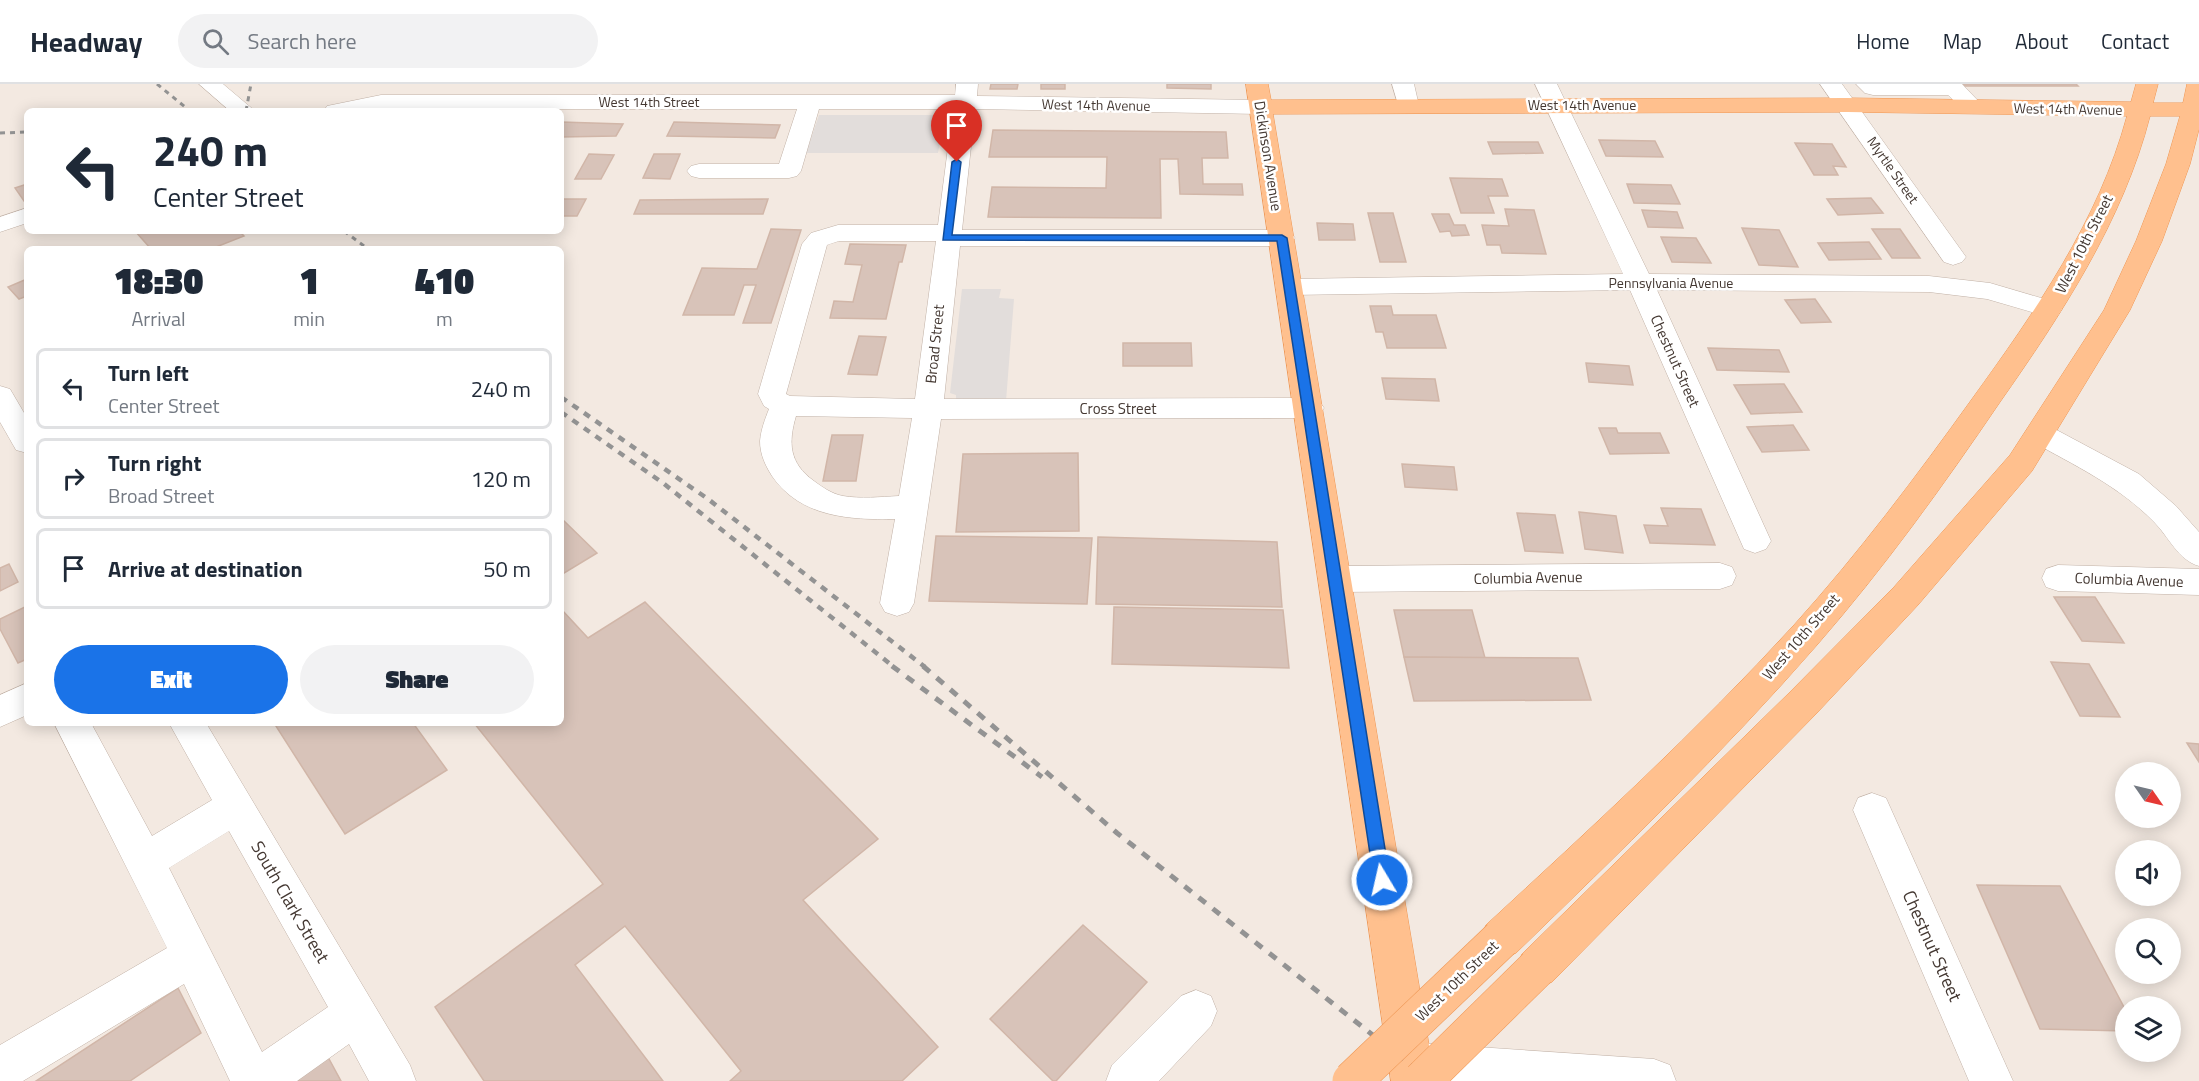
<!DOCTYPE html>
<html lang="en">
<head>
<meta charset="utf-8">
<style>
	body { margin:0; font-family:"Titillium Web",sans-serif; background:#f2f2f3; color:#1f2937; height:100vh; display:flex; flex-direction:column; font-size:22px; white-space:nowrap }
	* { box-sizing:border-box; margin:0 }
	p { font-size:20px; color:#747a83 }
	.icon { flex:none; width:33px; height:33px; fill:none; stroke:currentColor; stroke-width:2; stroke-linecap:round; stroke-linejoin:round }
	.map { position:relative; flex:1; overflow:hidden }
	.sheet { position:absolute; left:24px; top:162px; width:540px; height:480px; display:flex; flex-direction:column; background:#fff; border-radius:9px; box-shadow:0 3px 15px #0003 }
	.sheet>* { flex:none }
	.guide { position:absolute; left:24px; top:24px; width:540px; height:126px; border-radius:9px; box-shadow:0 3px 15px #0003; background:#fff; color:#1f2937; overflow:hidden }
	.needle { width:39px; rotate:124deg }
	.buttons { position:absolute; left:2115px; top:678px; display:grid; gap:12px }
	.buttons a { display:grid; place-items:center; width:66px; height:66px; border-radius:50%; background:#fff; box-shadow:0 3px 15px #0003; font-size:30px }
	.pin { position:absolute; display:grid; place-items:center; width:51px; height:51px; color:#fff; margin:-62px -26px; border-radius:50% 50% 50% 0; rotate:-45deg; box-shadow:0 0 6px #0007 }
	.pin .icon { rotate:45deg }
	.me { position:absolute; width:66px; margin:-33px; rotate:351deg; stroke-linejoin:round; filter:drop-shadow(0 0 4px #0008) }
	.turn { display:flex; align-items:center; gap:21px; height:126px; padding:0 30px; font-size:27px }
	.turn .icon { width:78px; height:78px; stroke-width:2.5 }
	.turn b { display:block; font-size:42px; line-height:51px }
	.eta { display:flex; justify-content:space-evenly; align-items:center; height:102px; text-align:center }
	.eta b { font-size:36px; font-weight:800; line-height:42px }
	.action { display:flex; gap:12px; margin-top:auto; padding:12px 30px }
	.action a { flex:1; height:69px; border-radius:36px; background:#1a73e8; color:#fff; font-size:24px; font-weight:800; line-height:69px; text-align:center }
	.action a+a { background:#f2f2f3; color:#1f2937 }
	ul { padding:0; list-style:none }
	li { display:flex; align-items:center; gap:18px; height:81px; margin:0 12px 9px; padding:0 18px; border:3px solid #e0e1e3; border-radius:9px }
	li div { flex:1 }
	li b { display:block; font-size:22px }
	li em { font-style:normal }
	header { display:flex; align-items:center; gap:36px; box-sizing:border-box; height:84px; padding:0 30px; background:#fff; border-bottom:2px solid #e0e1e3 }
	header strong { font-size:28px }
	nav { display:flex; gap:33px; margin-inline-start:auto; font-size:21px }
	.search { width:420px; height:54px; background:#f2f2f3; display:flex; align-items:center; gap:15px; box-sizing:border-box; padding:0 21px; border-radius:33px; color:#747a83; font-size:22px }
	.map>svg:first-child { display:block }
	.parking { fill:#e2dddb }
	.building { fill:#d8c3b9; stroke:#d1b6a8; stroke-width:1.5 }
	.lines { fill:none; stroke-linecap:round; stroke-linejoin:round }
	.minor-casing { stroke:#c1b1a6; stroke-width:1 }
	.major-casing { stroke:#ef9653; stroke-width:1 }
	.minor { fill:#fff; fill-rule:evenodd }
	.major { fill:#ffc08e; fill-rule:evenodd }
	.rail-far2 { stroke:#939393; stroke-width:3; stroke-dasharray:5 5; stroke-linecap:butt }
	.rail-far1 { stroke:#939393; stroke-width:4.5; stroke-dasharray:7 7; stroke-linecap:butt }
	.rail { stroke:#939393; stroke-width:5; stroke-dasharray:9 9; stroke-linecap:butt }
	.major-bridge-casing { stroke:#ef9653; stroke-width:40; stroke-linecap:butt }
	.major-bridge { stroke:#ffc08e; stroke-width:39 }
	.route { fill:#1a73e8; stroke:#114b97; stroke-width:1.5 }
	.labels { text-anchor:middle; stroke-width:5; stroke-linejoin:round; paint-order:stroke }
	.far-street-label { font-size:14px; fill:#443832; stroke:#fff }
	.street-label { font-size:15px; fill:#443832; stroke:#fff }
	.near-street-label { font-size:18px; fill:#443832; stroke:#fff }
</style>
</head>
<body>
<header>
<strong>Headway</strong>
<div class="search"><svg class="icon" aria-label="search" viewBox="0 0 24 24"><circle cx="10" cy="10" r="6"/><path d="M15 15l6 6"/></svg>Search here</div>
<nav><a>Home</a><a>Map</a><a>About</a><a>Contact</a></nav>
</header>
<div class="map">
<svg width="2199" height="997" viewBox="0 0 2199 997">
	<rect width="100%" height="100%" fill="#f3e9e1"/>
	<!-- parking -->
	<g class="parking">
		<path d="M819 31H945L938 69H806Z"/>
		<path d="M962 205H1001L999 214 1014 215 1006 317 956 316V311L950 309Z"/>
	</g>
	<!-- building -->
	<g class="building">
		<path d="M991 0H1018L1017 5H990Z"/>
		<rect x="1041" y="0" width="24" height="5"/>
		<path d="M1167 0H1211V5L1167 4Z"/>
		<path d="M1961 0H2076L2078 2H1963Z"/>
		<path d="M561 38 623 40 616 52 561 53Z"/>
		<path d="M674 38 780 41 775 54 667 52Z"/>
		<path d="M993 46 1226 48 1228 74H1202L1203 100H1242L1243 111 1180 110 1178 75H1160L1161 134 988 133 992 103 1106 104 1107 73H989Z"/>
		<path d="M1599 56 1655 57 1663 73 1606 72Z"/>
		<path d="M1488 58H1538L1543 69 1493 70Z"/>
		<path d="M1795 59 1832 60 1846 83 1833 82 1838 91H1814Z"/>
		<path d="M589 70 614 71 601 95H575Z"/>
		<path d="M654 70H680L670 95 643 94Z"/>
		<path d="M1450 94 1502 95 1508 112H1488L1494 129H1461Z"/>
		<path d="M27 100V115L24 117 15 104Z"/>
		<path d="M1627 100 1671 101 1680 120 1634 119Z"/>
		<path d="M1871 114 1883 129 1838 131 1827 115Z"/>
		<path d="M561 115H586L577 132H561Z"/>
		<path d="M768 115 763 130H634L640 116Z"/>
		<path d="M1505 125 1534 126 1546 170 1502 169 1500 161H1487L1482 141 1509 142Z"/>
		<path d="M1642 126 1677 128 1683 144 1648 143Z"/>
		<path d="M1368 129H1393L1406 178H1380Z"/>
		<path d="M1432 130H1449L1454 141H1465L1469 151 1452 152 1450 147 1440 148Z"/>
		<path d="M1317 139 1353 140 1355 156H1319Z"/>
		<path d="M1742 144 1779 146 1798 183 1759 181Z"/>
		<path d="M771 145 801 146 771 239H743L756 201H744L734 231H683L702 184 757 185Z"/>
		<path d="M1872 145H1900L1920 174H1892Z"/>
		<path d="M135 147H239L244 152 211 165H151Z"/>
		<path d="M1661 153 1696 154 1711 179 1672 178Z"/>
		<path d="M1869 158 1881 175 1829 176 1818 159Z"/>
		<path d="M850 160 906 161 902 178H899L886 235 830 234 834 217 853 218 862 181 845 180Z"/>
		<path d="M27 195V212L19 215 8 203Z"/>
		<path d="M1815 215 1831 238 1801 239 1785 216Z"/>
		<path d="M1370 222H1391L1393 231H1436L1446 264H1387L1383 248H1376Z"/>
		<path d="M859 252 886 253 877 291 848 290Z"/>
		<path d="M1123 259H1191L1192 282H1123Z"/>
		<path d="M1708 264 1779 266 1789 288 1717 286Z"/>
		<path d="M1586 279 1629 282 1633 301 1589 298Z"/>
		<path d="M1382 294 1435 295 1439 317 1386 315Z"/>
		<path d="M1784 300 1802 328 1751 330 1734 301Z"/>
		<path d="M1793 341 1809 366 1762 368 1747 343Z"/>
		<path d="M1599 344H1616L1618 349H1660L1669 369 1610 370Z"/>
		<path d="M832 351H863L856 397H823Z"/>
		<path d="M1078 369 1079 447 956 448 963 370Z"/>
		<path d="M1402 380 1454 383 1457 406 1405 403Z"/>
		<path d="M1661 424 1701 425 1715 461 1650 459 1644 441 1668 442Z"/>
		<path d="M1579 428 1616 432 1623 469 1585 465Z"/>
		<path d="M1517 429 1555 431 1563 469 1525 467Z"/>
		<path d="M561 434 597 469 561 491Z"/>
		<path d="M936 452 1092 454 1087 520 929 517Z"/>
		<path d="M1098 453 1277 458 1282 523 1096 520Z"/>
		<path d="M9 480 18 498 0 507V484Z"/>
		<path d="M2054 513H2095L2124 559 2082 557Z"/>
		<path d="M645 518 878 755 803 816 938 963 902 997H730L741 987 625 842 575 881 663 997H484L435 923 603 800 474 639H561V525L588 554Z"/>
		<path d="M27 522V575L18 579 0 545V535Z"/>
		<path d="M1114 523 1283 526 1289 584 1112 580Z"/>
		<path d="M1394 526H1472L1485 574 1404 573Z"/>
		<path d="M1404 573 1578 574 1591 616 1414 617Z"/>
		<path d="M2051 578 2089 580 2120 633 2080 632Z"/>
		<path d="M274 639H413L447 686 345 750Z"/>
		<path d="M2187 659 2199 660V678Z"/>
		<path d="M1977 801 2060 802 2126 927V947L2040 945Z"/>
		<path d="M1083 841 1147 898 1056 997H1053L990 935Z"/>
		<path d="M178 904 201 949 130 997H36Z"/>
		<path d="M328 973 341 997H294Z"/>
	</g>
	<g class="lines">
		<defs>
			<g id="minor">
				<path d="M199 0H223L255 27H230Z"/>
				<path d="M956 0H978L977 12 1261 16 1269 18 1272 23 1269 28 1261 30 975 25 962 146H1282L1291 149 1295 154 1291 159 1282 162H960L944 315 1309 314 1319 317 1324 324 1319 331 1309 334 941 335 914 519 909 528 897 532 885 528 880 519 895 435C849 436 800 433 772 392 765 381 760 370 760 357 761 346 765 335 769 325L764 322 758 310 802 160 811 149 838 141H938L953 25H819L801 87 797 92 789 94H699L691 92 687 87 691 82 699 80H779L797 25H381L369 27H324L327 22 381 11H955ZM839 157H936L915 315 790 312 786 310 827 161ZM796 332 912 334 899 412C880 413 861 415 843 412 832 410 822 403 814 397 789 379 788 359 796 332Z"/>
				<path d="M1392 0H1414L1419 22 1416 27 1408 29 1400 27Z"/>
				<path d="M1535 0H1557L1649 190 1929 192 1990 199 2058 219 2062 225 2058 231 2049 233 1987 215 1929 208 1657 206 1771 457 1766 465 1755 469 1744 465 1630 206 1289 211 1280 209 1276 203 1280 197 1289 195 1623 190Z"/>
				<path d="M1820 0H1842L1966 173 1962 178 1953 181 1944 178Z"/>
				<path d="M1856 0H1962L1984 23 1981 28C1965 32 1959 21 1948 11H1873L1865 9Z"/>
				<path d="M27 124V139L0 148V133Z"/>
				<path d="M0 302 10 305 27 334V369L16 366 0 338Z"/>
				<path d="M2041 340 2051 343 2139 390 2176 422 2199 448V482C2178 476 2169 453 2154 438 2119 402 2074 381 2031 357L2026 350 2031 343Z"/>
				<path d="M1720 479 1732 483 1736 492 1732 501 1720 505 1336 508 1324 504 1320 495 1324 486 1336 482Z"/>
				<path d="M2058 481 2199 485V511L2058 507 2046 503 2042 494 2046 485Z"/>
				<path d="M27 599V631L0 643V611Z"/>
				<path d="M54 639H91L152 752 212 716 169 639H206L410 981 416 997H369L349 960 297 997H230L184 900 23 997H0V961L167 864ZM229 747 328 923 262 968 169 784Z"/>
				<path d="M1872 709 1886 714 2013 997H1969L1853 726 1858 714Z"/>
				<path d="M1196 906 1211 912 1217 927 1211 942 1159 997H1106L1112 981 1181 912Z"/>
				<path d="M1418 959 1654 975 1670 981 1676 997H1403L1396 981 1402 965Z"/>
			</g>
			<path id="major" d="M1246 0H1268L1271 16 1847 14 2131 18 2136 0H2158L2153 19H2183L2187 0H2199V45L2190 80 2162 157 2130 226 2032 387 1918 521 1815 631 1552 898 1537 904 1522 898 1516 884 1522 870 1789 609 1894 503 2010 371 2104 226 2136 157 2166 80 2180 32H2150C2123 137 2061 231 2000 318 1943 402 1884 484 1817 561 1723 669 1619 769 1516 869L1501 875 1486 869 1480 855 1486 841C1591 744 1697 647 1794 541 1858 470 1916 393 1972 315 2035 228 2099 136 2127 32L1847 28 1273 30 1435 997H1391Z"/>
		</defs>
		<!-- minor casing -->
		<use href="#minor" class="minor-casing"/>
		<!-- major casing -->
		<use href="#major" class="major-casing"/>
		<!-- minor -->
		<use href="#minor" class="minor"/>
		<!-- major -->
		<use href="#major" class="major"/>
		<!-- rail-far2 -->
		<g class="rail-far2">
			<path d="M157 0 190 27"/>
			<path d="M246 27 251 0"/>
			<path d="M0 49 27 48"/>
			<path d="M344 147 368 165"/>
		</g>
		<!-- rail-far1 -->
		<g class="rail-far1">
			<path d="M561 313 708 415 925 583"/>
			<path d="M561 328 663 399 894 583"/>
		</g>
		<!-- rail -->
		<g class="rail">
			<path d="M892 582 1042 693"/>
			<path d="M923 582 1117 749 1431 997"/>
		</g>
		<defs>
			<g id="major-bridge">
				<path d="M1352 997 1501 855"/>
				<path d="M1422 997 1537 884"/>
			</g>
		</defs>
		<!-- major-bridge casing -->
		<use href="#major-bridge" class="major-bridge-casing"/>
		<!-- major-bridge -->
		<use href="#major-bridge" class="major-bridge"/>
	</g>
	<!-- route -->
	<path class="route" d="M957 75 961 78 952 151H1282L1287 154 1390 796 1388 801 1382 803 1376 801 1374 796 1277 157 943 156 952 78Z"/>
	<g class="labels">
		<!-- far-street labels -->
		<g class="far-street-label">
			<text x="649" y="23">West 14th Street</text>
			<text transform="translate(1096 21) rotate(1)" y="5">West 14th Avenue</text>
			<text x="1582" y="26">West 14th Avenue</text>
			<text transform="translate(2068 25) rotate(1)" y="5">West 14th Avenue</text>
			<text transform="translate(1893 86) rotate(55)" y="5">Myrtle Street</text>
			<text x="1671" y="204">Pennsylvania Avenue</text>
		</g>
		<!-- street labels -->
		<g class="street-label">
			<text transform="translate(1268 72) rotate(81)" y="5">Dickinson Avenue</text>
			<text transform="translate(2084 160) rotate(-63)" y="5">West 10th Street</text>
			<text transform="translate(935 260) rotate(-84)" y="5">Broad Street</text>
			<text transform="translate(1675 277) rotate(66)" y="5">Chestnut Street</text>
			<text x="1118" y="330">Cross Street</text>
			<text transform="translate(1528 494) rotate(-1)" y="5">Columbia Avenue</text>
			<text transform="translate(2129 496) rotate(2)" y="5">Columbia Avenue</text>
			<text transform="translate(1801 553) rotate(-49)" y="5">West 10th Street</text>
			<text transform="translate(1457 897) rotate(-44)" y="5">West 10th Street</text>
		</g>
		<!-- near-street labels -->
		<g class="near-street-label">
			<text transform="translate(290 818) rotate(60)" y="6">South Clark Street</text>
			<text transform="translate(1932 862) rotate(66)" y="6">Chestnut Street</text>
		</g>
	</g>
</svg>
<div class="buttons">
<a><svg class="needle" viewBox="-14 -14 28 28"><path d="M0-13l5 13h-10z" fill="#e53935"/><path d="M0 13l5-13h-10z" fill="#747a83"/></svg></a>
<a><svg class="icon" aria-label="sound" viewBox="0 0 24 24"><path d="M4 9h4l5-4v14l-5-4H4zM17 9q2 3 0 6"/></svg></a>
<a><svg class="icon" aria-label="search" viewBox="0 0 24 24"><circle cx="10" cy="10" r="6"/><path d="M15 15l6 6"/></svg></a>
<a><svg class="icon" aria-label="layers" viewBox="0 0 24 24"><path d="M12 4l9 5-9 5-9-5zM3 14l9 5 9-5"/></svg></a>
</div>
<div class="pin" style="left:957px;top:78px;background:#d93025"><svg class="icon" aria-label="arrive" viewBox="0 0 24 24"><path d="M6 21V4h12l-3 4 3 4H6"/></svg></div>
<svg class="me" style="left:1382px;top:796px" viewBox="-20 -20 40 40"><circle r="17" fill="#1a73e8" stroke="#fff" stroke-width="3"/><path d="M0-11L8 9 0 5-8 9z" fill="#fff"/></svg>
<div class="guide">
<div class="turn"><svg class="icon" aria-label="left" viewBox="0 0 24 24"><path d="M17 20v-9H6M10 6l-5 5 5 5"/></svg><div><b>240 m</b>Center Street</div></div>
</div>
<section class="sheet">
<div class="eta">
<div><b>18:30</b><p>Arrival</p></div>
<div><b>1</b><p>min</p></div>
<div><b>410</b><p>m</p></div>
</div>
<ul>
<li><svg class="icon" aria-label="left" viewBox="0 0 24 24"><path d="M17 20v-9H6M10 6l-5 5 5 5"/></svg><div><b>Turn left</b><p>Center Street</p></div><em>240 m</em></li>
<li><svg class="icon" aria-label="right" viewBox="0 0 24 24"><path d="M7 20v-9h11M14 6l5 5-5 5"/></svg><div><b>Turn right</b><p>Broad Street</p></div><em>120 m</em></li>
<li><svg class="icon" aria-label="arrive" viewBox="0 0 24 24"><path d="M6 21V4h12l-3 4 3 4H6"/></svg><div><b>Arrive at destination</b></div><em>50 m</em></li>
</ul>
<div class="action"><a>Exit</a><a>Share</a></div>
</section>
</div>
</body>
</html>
